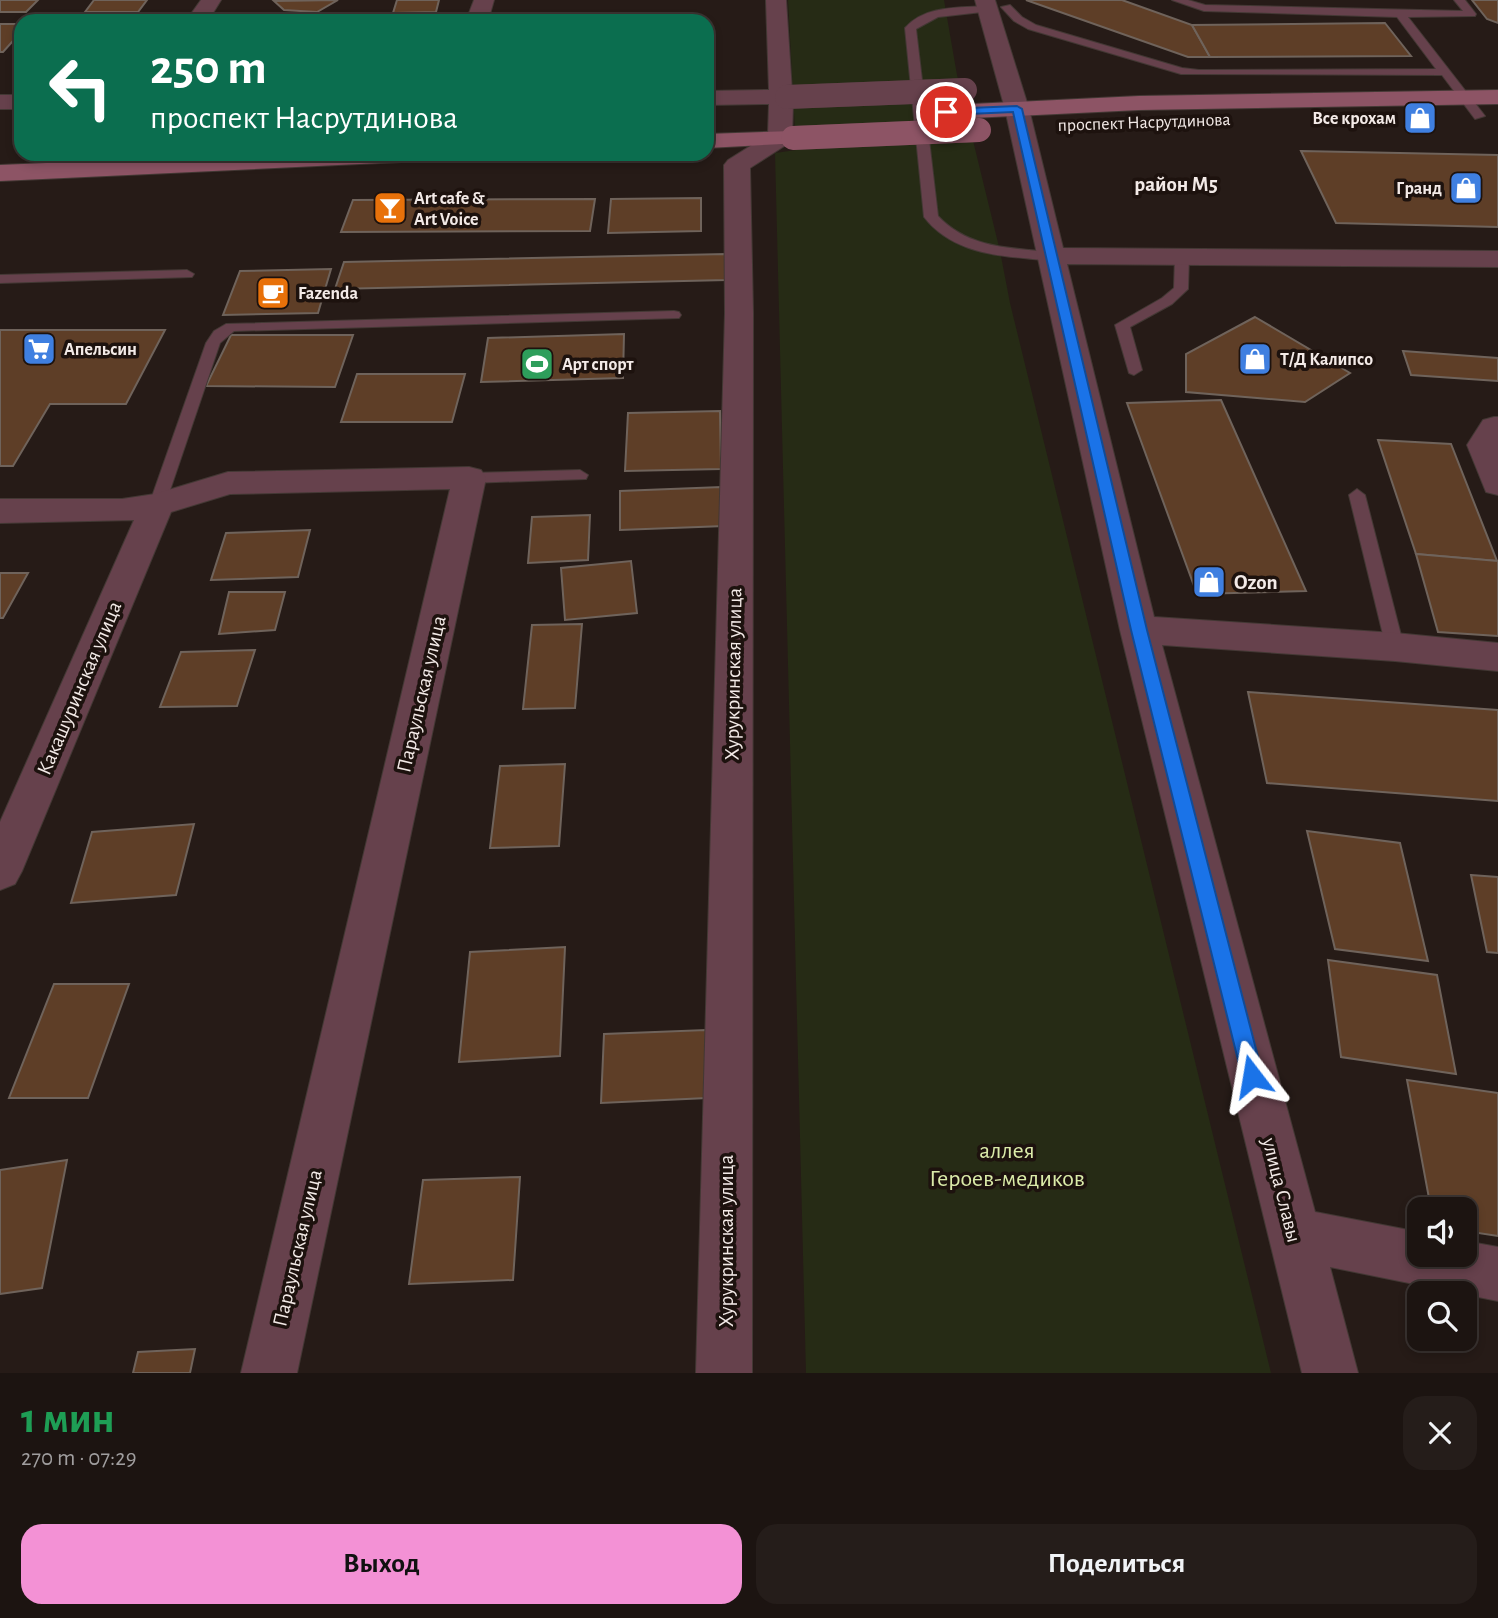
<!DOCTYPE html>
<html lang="ru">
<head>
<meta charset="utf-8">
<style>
	body { margin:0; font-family:"Alegreya Sans",sans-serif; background:#251d1a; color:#f1f3f6; height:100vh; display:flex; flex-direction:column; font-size:26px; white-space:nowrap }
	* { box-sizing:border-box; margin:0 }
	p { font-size:23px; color:#a09e9f }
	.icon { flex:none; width:38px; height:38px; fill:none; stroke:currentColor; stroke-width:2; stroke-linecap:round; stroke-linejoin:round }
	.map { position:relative; height:1373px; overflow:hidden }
	.panel { display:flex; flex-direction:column; background:#1c1411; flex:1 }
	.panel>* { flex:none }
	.guide { position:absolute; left:14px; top:14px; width:700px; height:147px; border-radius:21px; box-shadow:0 4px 10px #0003,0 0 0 2px #3a3331; background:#0b6e4f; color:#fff; overflow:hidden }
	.fabs { position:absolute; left:1407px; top:1197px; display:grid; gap:14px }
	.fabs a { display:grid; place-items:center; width:70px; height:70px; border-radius:14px; background:#1c1411; box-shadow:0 4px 10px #0003,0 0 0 2px #3a3331; font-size:35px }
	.pin { position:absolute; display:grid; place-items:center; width:60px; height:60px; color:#fff; margin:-30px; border:4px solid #fff; border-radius:50%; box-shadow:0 2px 7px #0007 }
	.me { position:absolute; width:77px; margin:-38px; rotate:346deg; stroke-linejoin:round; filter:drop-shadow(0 0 5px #0008) }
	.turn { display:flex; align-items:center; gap:24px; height:147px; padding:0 21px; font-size:32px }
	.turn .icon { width:91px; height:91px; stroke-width:2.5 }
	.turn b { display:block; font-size:49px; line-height:60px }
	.round { display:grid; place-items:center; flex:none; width:74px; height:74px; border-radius:21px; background:#251d1a }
	.summary { display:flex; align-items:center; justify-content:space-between; height:119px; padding:0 21px }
	h1 { font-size:42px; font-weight:700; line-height:52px; color:#1e9e55 }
	.primary-button { display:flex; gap:14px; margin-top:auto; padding:14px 21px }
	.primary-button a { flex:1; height:80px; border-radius:21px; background:#f391d5; color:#111; font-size:28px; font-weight:700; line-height:80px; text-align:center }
	.primary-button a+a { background:#251d1a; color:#f1f3f6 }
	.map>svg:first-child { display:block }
	.green { fill:#262b15 }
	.building { fill:#5e3e27; stroke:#6f635b; stroke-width:2 }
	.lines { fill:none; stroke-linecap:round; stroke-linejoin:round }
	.service-casing { stroke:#433834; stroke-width:2 }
	.minor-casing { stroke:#433834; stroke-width:2 }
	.secondary-casing { stroke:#433834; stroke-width:2 }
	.service { fill:#66414c; fill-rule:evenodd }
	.minor { fill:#66414c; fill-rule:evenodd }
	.secondary { fill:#8d5465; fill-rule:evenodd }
	.minor-bridge-casing { stroke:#433834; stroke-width:24; stroke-linecap:butt }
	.secondary-bridge-casing { stroke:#433834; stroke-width:24; stroke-linecap:butt }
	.minor-bridge { stroke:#66414c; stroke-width:24 }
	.secondary-bridge { stroke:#8d5465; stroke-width:24 }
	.route { fill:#1a73e8; stroke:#114b97; stroke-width:2 }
	.labels { text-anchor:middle; stroke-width:7; stroke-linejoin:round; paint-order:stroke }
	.far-poi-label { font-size:18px; font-weight:bold; fill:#f3eae7; stroke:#1d120e; text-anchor:start }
	.far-street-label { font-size:18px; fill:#f3eae7; stroke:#1d120e }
	.far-quarter-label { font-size:21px; font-weight:bold; fill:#f3eae7; stroke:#1d120e }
	.poi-label { font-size:21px; font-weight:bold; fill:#f3eae7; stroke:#1d120e; text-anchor:start }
	.street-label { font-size:21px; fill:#f3eae7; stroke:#1d120e }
	.near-park-label { font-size:24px; fill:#dbeba9; stroke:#1d120e }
</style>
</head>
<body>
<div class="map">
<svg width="1498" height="1373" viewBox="0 0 1498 1373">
	<rect width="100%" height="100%" fill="#261b17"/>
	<!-- green -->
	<path class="green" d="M788 0H944L957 75 1000 251 1010 303 1271 1373H806L775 153 796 150Z"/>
	<!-- building -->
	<g class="building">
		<path d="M0 0H38L26 12H0Z"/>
		<path d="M94 0H147L138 12H85Z"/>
		<path d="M338 0 317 12 284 10 274 1Z"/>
		<path d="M397 0H439L436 12 393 13Z"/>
		<path d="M1026 0H1122L1192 25 1210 57H1188Z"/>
		<path d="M1472 0H1498V23L1487 19Z"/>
		<path d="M259 16H310L308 21H256Z"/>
		<path d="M1385 23 1411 56 1210 57 1192 25Z"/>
		<path d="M0 24H21V32L3 52H0Z"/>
		<path d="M1301 151 1498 155V227L1336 223Z"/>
		<path d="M701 198V231L608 233 611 199Z"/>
		<path d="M595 199 590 231 341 232 353 200Z"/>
		<path d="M726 254 727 280 335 289 344 262Z"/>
		<path d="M331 269 318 313 223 315 240 271Z"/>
		<path d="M1255 317 1350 373 1305 402 1186 392V354Z"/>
		<path d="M0 330H165L126 404H50L13 466H0Z"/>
		<path d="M624 334 623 378 481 382 488 338Z"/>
		<path d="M231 335H353L335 387 206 386Z"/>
		<path d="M1403 351 1498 358V381L1411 375Z"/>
		<path d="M357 374H465L452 422H341Z"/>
		<path d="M1221 400 1306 591 1197 594 1127 403Z"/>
		<path d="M720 411 721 469 625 471 628 413Z"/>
		<path d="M1378 440 1451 444 1497 561 1416 554Z"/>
		<path d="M721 487 724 526 620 530V491Z"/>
		<path d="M590 515 588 560 528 563 532 517Z"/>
		<path d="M310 530 298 577 211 580 226 533Z"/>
		<path d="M1416 554 1498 561V636L1438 632Z"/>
		<path d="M631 561 637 613 565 620 561 568Z"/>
		<path d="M0 573H28L3 618H0Z"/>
		<path d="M229 592H285L275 630 219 634Z"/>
		<path d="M582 624 575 708 523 709 532 625Z"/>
		<path d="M255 650 237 706 160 707 181 652Z"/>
		<path d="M1248 692 1498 710V801L1267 783Z"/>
		<path d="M565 764 559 846 490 848 500 766Z"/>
		<path d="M194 824 176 895 71 903 92 832Z"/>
		<path d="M1307 831 1400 843 1428 961 1335 949Z"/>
		<path d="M1471 875 1498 877V953L1487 952Z"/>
		<path d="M565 947 560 1056 459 1062 470 952Z"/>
		<path d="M1328 960 1437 975 1456 1074 1341 1057Z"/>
		<path d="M54 984H129L88 1098H9Z"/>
		<path d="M706 1030 707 1098 601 1103 604 1034Z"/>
		<path d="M1407 1080 1498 1093V1236L1465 1231V1209H1431Z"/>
		<path d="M67 1160 42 1288 0 1294V1170Z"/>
		<path d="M520 1177 513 1280 409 1284 423 1180Z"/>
		<path d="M195 1349 190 1373H133L138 1352Z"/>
	</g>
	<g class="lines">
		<defs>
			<g id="service">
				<path d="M1172 0H1188L1205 5 1463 11 1454 0H1465L1476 14 1475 16 1408 17 1485 116 1475 119 1442 75 1181 74 1028 29 1014 21 1001 7 1010 5 1022 17 1036 25 1182 68 1199 70 1436 69 1397 17 1204 11Z"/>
				<path d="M987 6 992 9 991 11 938 17 916 29 938 216C968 248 1009 248 1051 252L1058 256 1056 259C1045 261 1034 259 1023 258 986 255 948 248 924 217L905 28C925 5 959 8 987 6Z"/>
				<path d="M1182 253 1189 257 1188 289 1172 304 1130 327 1142 370 1134 375 1129 373 1115 325 1162 298 1174 288 1175 257Z"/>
				<path d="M187 270 194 274 192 277 0 283V275Z"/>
				<path d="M674 311 679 312 681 315 679 318 234 331 220 343 165 505 157 511 149 505 206 343 214 331 226 324Z"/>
				<path d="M580 470 588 475 586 479 469 483 461 478 469 473Z"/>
				<path d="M1357 489 1365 495 1404 647 1402 652H1388L1386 647 1349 495Z"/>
			</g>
			<g id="minor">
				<path d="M201 0H221L208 21H186Z"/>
				<path d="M474 0H494L488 21H466Z"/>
				<path d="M766 0H786L792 91 799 97 793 103 792 138 789 143 750 168 753 313 752 1373H696L725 313 724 165 728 160 768 135 769 104 707 105V91L769 90Z"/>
				<path d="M975 0H995L1029 109 1063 248 1498 251V267L1067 264 1154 617 1395 633 1498 643V671L1395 661 1162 645 1315 1212 1419 1232V1255H1465V1241L1498 1247V1301L1330 1267 1358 1373H1302L1120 630 1005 109Z"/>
				<rect x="0" y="95" width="21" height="14"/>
				<path d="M1494 417H1498V495L1486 492 1467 445 1483 420Z"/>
				<path d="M469 467 481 470 486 478 297 1373H241L450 489 230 494 171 512 22 871 15 884 0 890V822L134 520 0 523V499H122L155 494 228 472Z"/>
			</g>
			<g id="secondary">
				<path d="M1498 90V104L1139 110 972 118 964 116 960 111 964 106 972 104 1139 96Z"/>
				<path d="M793 131 802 133 805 138 802 143 707 148V134Z"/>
				<path d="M256 154H435L432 159 423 161 0 181V165Z"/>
			</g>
		</defs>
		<!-- service casing -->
		<use href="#service" class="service-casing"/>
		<!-- minor casing -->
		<use href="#minor" class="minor-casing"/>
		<!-- secondary casing -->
		<use href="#secondary" class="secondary-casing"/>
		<!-- service -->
		<use href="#service" class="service"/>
		<!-- minor -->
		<use href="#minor" class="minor"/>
		<!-- secondary -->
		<use href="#secondary" class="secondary"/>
		<defs>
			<path id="minor-bridge" d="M787 97 965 90"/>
			<path id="secondary-bridge" d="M793 138 979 130"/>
		</defs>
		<!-- minor-bridge casing -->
		<use href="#minor-bridge" class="minor-bridge-casing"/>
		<!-- secondary-bridge casing -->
		<use href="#secondary-bridge" class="secondary-bridge-casing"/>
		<!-- minor-bridge -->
		<use href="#minor-bridge" class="minor-bridge"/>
		<!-- secondary-bridge -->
		<use href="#secondary-bridge" class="secondary-bridge"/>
	</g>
	<!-- route -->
	<path class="route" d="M1017 106 1022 109 1147 630 1263 1076 1260 1083 1252 1086 1245 1083 1242 1076 1131 630 1013 112 946 115 941 112 946 109Z"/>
	<!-- icons -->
	<defs>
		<symbol id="shop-square" viewBox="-11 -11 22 22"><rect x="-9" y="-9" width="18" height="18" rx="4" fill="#3f7fe0" stroke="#1d120e"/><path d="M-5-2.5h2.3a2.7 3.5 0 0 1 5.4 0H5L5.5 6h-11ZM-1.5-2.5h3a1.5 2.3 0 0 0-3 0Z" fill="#fff"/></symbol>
		<symbol id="bar-square" viewBox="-11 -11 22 22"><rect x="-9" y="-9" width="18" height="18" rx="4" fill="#e8710a" stroke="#1d120e"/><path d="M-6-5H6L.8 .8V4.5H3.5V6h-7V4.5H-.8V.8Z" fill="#fff"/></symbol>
		<symbol id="cafe-square" viewBox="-11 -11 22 22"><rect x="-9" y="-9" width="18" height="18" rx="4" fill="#e8710a" stroke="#1d120e"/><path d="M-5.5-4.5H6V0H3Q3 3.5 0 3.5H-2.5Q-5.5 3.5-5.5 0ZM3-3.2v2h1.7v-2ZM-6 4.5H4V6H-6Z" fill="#fff"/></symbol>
		<symbol id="supermarket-square" viewBox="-11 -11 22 22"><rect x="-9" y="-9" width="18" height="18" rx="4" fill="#3f7fe0" stroke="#1d120e"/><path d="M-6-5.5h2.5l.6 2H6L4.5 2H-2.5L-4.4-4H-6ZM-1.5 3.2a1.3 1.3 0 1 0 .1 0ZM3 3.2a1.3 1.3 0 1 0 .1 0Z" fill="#fff"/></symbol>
		<symbol id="stadium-square" viewBox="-11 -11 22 22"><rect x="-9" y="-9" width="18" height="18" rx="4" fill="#2e9e5b" stroke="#1d120e"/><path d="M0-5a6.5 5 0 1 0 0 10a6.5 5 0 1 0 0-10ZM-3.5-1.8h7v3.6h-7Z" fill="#fff"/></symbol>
	</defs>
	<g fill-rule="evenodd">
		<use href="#shop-square" x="1401" y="99" width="38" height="38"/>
		<use href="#shop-square" x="1447" y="169" width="38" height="38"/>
		<use href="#bar-square" x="371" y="189" width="38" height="38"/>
		<use href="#cafe-square" x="254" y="274" width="38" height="38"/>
		<use href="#supermarket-square" x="20" y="330" width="38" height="38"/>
		<use href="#shop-square" x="1236" y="340" width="38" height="38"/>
		<use href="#stadium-square" x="518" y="345" width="38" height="38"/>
		<use href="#shop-square" x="1190" y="563" width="38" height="38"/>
	</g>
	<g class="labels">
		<!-- far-poi labels -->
		<g class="far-poi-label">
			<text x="1396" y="124" text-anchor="end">Все крохам</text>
			<text x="1442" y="194" text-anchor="end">Гранд</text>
			<text x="414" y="204">Art cafe &amp;<tspan x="414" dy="21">Art Voice</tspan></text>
			<text x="298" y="299">Fazenda</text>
			<text x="64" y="355">Апельсин</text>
			<text x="1280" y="365">Т/Д Калипсо</text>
			<text x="562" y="370">Арт спорт</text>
		</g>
		<!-- far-street labels -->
		<g class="far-street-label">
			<text transform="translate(1144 122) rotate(-2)" y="6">проспект Насрутдинова</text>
		</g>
		<!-- far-quarter labels -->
		<g class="far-quarter-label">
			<text x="1176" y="191">район М5</text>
		</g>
		<!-- poi labels -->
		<g class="poi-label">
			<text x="1234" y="589">Ozon</text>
		</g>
		<!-- street labels -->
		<g class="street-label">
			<text transform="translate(733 674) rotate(-89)" y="7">Хурукринская улица</text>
			<text transform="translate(79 688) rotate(-67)" y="7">Какашуринская улица</text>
			<text transform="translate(421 694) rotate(-77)" y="7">Параульская улица</text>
			<text transform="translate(1282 1190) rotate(76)" y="7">улица Славы</text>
			<text transform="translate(726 1241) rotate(-90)" y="7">Хурукринская улица</text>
			<text transform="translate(297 1248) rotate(-77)" y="7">Параульская улица</text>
		</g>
		<!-- near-park labels -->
		<g class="near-park-label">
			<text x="1007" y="1158">аллея<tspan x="1007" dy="28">Героев-медиков</tspan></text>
		</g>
	</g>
</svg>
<div class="fabs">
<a><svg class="icon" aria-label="sound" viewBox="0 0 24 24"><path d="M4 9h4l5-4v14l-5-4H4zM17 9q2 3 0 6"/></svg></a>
<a><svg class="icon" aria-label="search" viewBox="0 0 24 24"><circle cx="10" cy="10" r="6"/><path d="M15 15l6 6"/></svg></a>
</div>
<div class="pin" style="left:946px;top:112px;background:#d93025"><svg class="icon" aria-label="arrive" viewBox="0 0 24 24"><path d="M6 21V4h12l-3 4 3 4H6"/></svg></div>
<svg class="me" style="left:1252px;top:1076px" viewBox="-20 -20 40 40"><path d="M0-17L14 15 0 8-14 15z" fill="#1a73e8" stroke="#fff" stroke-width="4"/></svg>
<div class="guide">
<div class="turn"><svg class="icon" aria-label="left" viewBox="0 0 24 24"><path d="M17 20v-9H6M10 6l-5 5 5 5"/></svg><div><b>250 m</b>проспект Насрутдинова</div></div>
</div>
</div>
<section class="panel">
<div class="summary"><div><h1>1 мин</h1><p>270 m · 07:29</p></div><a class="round"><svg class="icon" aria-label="close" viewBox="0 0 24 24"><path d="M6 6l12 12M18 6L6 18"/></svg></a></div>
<div class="primary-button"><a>Выход</a><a>Поделиться</a></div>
</section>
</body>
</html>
